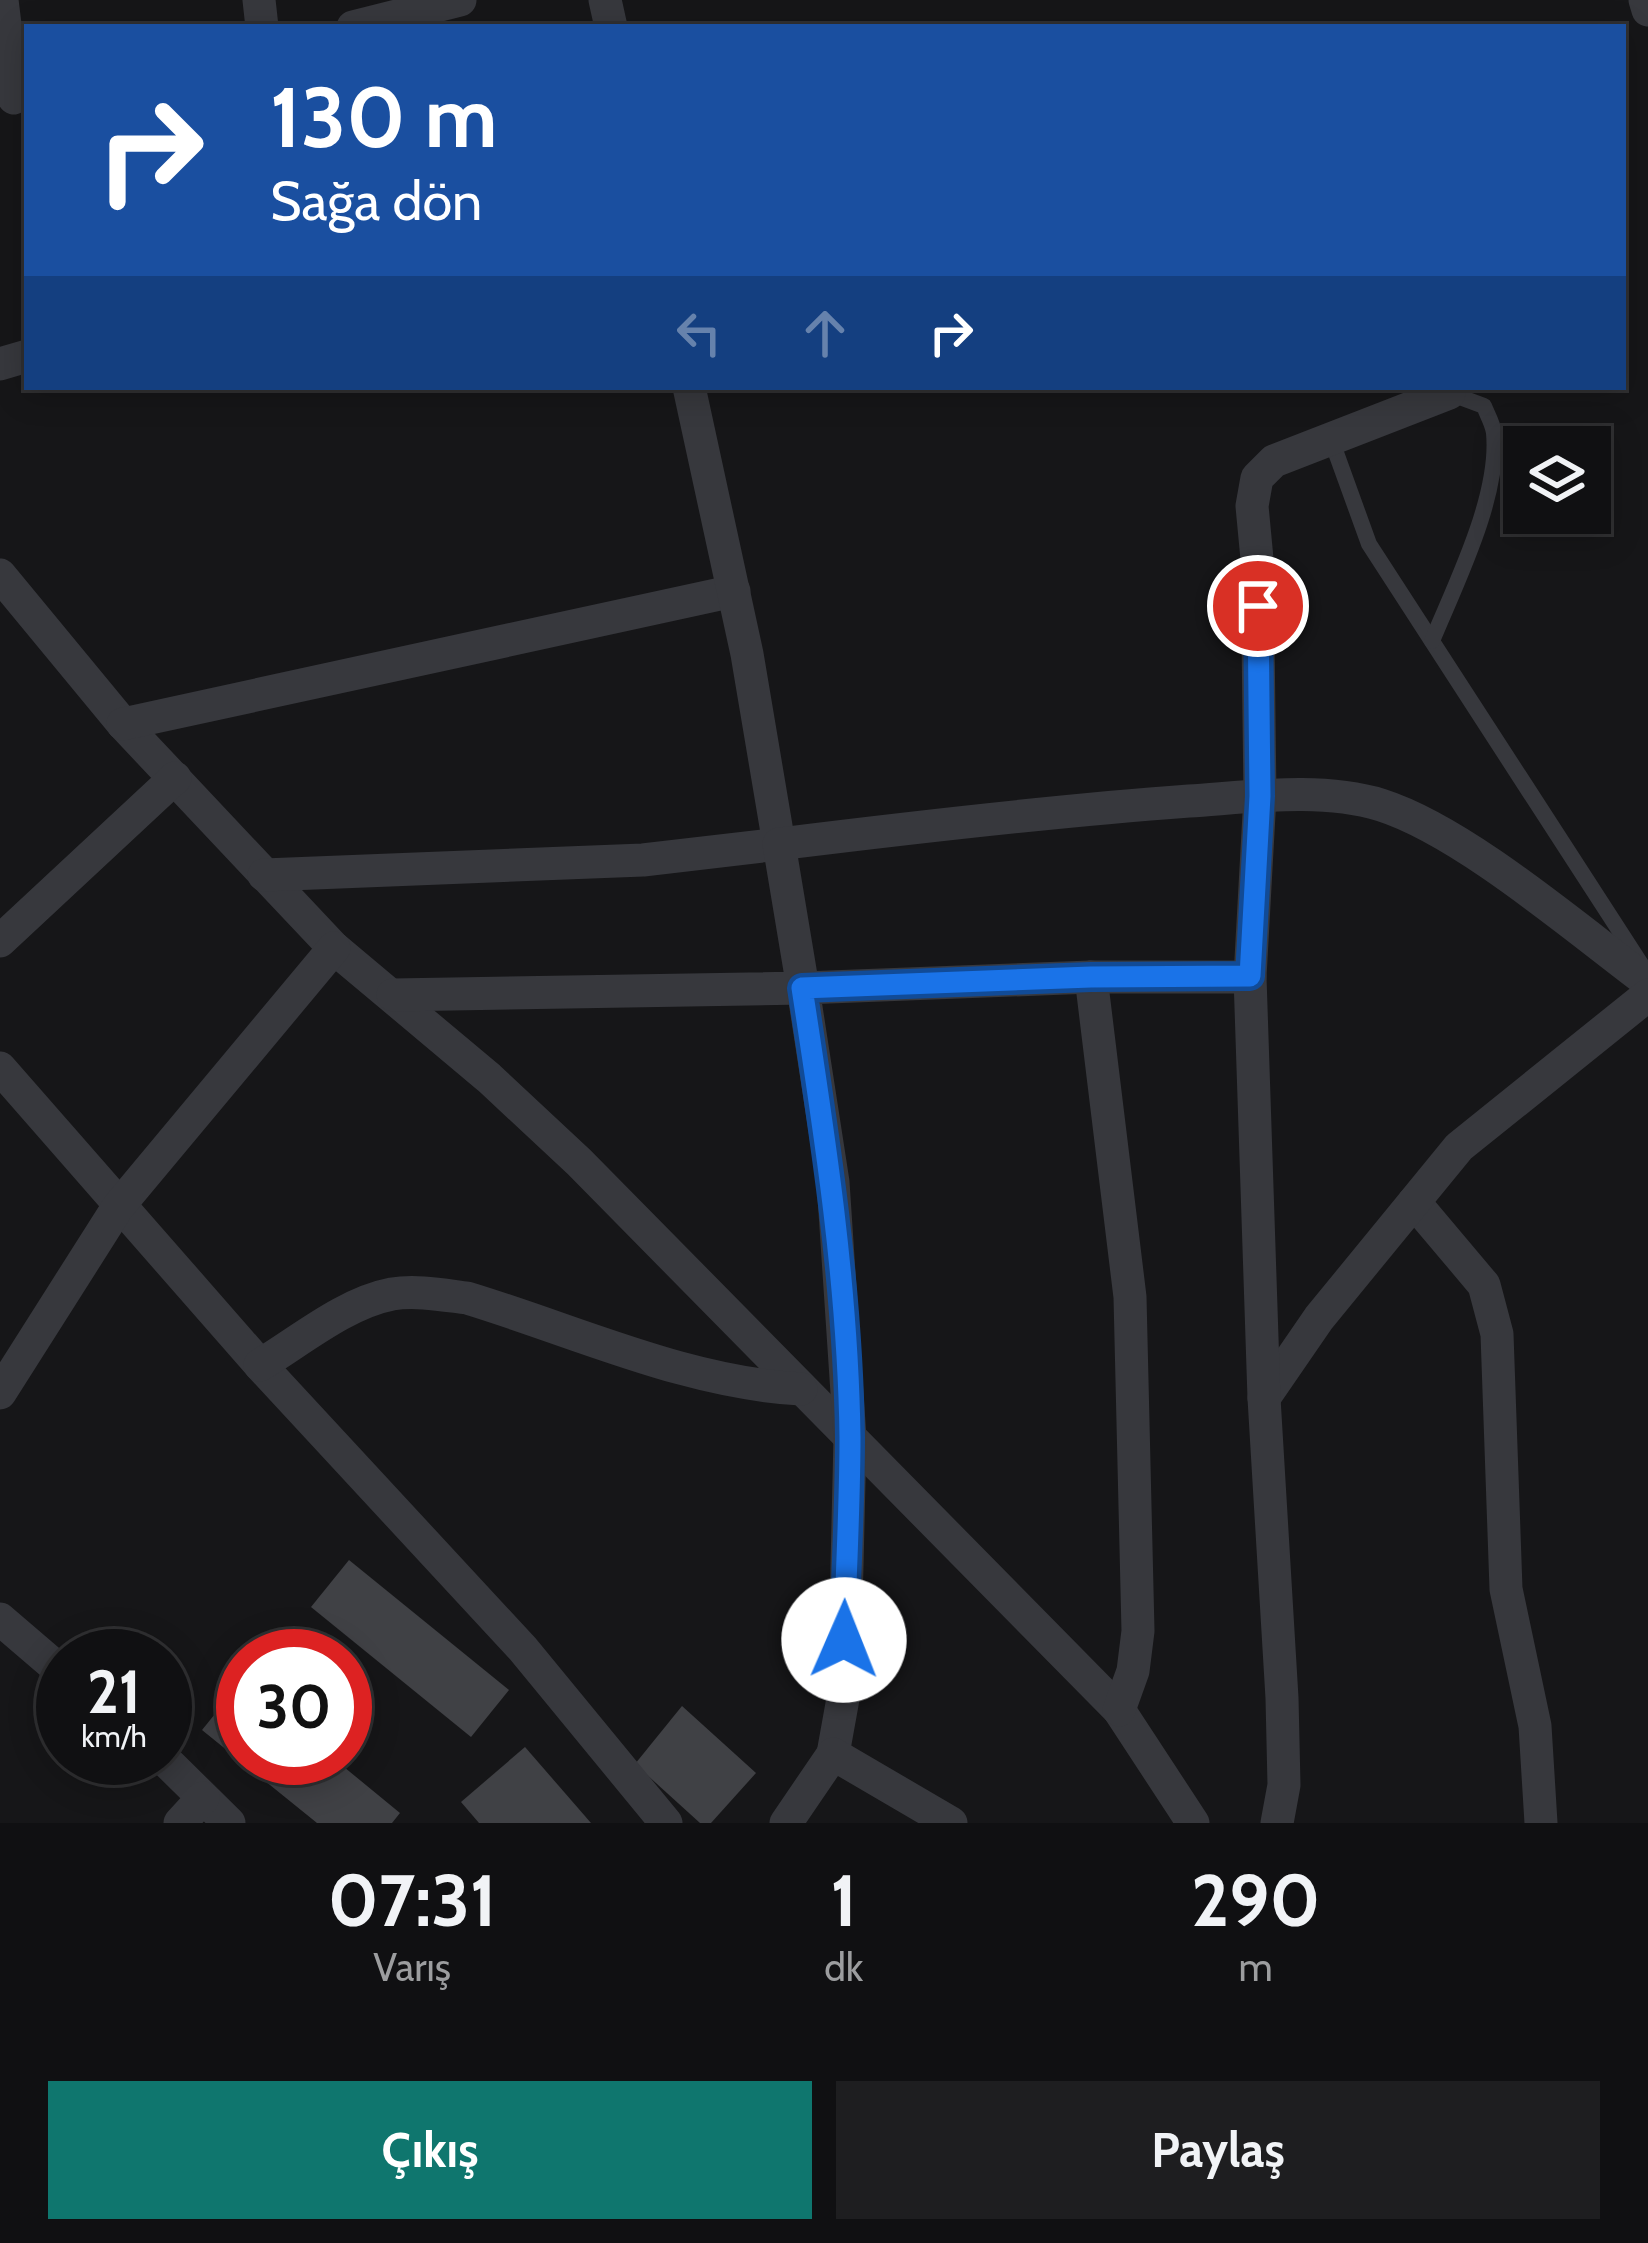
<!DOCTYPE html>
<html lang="tr">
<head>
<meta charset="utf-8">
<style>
	body { margin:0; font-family:Cabin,sans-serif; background:#1e1e20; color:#f1f3f6; height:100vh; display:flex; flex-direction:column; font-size:45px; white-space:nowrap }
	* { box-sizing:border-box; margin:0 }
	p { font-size:39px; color:#9c9d9f }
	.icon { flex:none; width:66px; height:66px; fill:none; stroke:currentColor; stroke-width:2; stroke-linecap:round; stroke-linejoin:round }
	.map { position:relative; height:1823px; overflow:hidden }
	.side { display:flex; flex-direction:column; background:#101012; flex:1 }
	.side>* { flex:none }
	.banner { position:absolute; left:24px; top:24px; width:1602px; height:366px; border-radius:0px; box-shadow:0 6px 30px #0003,0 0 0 3px #303032; background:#1a4fa0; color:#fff; overflow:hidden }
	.fabs { position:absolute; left:1503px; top:426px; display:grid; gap:24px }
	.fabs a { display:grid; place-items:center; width:108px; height:108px; border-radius:0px; background:#101012; box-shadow:0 6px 30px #0003,0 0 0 3px #303032; font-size:60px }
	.speed { position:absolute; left:36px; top:1629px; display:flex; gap:24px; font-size:60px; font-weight:700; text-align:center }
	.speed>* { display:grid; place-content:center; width:156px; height:156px; border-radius:50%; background:#101012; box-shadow:0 6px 30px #0003,0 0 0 3px #303032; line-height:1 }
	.speed small { font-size:30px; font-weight:400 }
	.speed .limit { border:18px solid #d22; background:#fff; color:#111 }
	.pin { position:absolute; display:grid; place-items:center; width:102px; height:102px; color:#fff; margin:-51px; border:6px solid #fff; border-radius:50%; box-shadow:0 3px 12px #0007 }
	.me { position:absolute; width:132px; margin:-66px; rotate:1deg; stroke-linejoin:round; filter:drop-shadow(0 0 9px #0008) }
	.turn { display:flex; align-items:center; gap:42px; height:252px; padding:0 48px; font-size:54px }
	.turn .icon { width:156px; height:156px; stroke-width:2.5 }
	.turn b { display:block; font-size:84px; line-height:102px }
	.lanes { display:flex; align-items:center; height:114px; padding:0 48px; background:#0003; justify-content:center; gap:60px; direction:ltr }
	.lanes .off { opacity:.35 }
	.eta { display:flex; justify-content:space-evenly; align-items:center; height:204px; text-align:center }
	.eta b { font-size:72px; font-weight:700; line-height:84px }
	.button { display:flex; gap:24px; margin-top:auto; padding:24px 48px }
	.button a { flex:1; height:138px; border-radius:0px; background:#0f766e; color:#fff; font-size:48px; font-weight:700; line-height:138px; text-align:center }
	.button a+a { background:#1e1e20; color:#f1f3f6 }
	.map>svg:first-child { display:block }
	.building { fill:#404145 }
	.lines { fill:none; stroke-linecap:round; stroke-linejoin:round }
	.service { stroke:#37383d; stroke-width:16 }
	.minor { stroke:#37383d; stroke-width:33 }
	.route-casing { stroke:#114b97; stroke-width:30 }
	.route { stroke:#1a73e8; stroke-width:21 }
</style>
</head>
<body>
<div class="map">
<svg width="1648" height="1823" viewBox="0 0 1648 1823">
	<rect width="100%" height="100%" fill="#161618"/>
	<!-- building -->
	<g class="building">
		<path d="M349 1560 509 1690 471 1737 311 1607Z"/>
		<path d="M240 1683 243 1758H333L400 1813 392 1823H317L202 1730Z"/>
		<path d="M682 1706 756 1773 711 1823H700L635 1764Z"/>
		<path d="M525 1747 591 1823H479L461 1802Z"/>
	</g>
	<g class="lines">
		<!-- service -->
		<g class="service">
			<path d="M1331 439 1369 544 1641 964"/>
			<path d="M1432 641C1456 583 1500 496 1494 433 1493 424 1487 414 1484 406L1449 393"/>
		</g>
		<!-- minor -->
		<g class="minor">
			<path d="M2 0 14 98"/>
			<path d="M259 0 262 27"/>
			<path d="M605 0 611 27"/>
			<path d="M1645 0 1648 10"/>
			<path d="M353 27 460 0"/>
			<path d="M0 364 27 356"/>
			<path d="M0 575 123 724 334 948 489 1078 579 1162 1119 1710 1193 1823"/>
			<path d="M123 724 734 591"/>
			<path d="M264 875 643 860 779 844 747 654 689 387"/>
			<path d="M0 941 175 778"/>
			<path d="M1091 977 1130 1297 1138 1631 1133 1671 1119 1710"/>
			<path d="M393 995 803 988 779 844C916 827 1052 811 1189 801 1251 797 1321 787 1381 805 1463 831 1577 929 1648 982"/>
			<path d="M0 1068 260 1365 523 1649 666 1823"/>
			<path d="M1414 1202 1484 1285 1497 1334 1506 1589 1535 1726 1541 1823"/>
			<path d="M260 1365C300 1341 345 1303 392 1294 416 1290 443 1295 467 1298 576 1331 686 1383 801 1389"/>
			<path d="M0 1393 118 1207 334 948"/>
			<path d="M1264 1398 1319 1318 1459 1147 1648 995"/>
			<path d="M0 1619 63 1673"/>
			<path d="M833 1754 844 1693 850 1438 833 1182 803 988 1091 977H1250"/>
			<path d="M163 1758 229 1823"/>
			<path d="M180 1823 203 1798"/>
			<path d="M786 1823 833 1754 951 1823"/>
			<path d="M1277 1823 1284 1785 1282 1698 1264 1398 1250 977 1260 796 1257 559 1252 506 1257 478 1274 461 1449 393"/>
		</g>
	</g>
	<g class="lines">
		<defs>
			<path id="route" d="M844 1640C846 1573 850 1505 850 1437 848 1286 825 1137 802 988L1091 977 1250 976 1260 796 1258 606"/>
		</defs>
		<!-- route casing -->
		<use href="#route" class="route-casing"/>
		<!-- route -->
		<use href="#route" class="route"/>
	</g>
</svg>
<div class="fabs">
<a><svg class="icon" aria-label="layers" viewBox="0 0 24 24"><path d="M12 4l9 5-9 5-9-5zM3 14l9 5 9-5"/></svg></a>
</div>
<div class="speed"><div>21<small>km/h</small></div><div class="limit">30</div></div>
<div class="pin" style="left:1258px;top:606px;background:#d93025"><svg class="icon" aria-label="arrive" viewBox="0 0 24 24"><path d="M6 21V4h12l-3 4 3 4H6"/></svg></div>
<svg class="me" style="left:844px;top:1640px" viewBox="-20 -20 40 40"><circle r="19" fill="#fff"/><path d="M0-13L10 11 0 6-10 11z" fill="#1a73e8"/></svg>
<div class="banner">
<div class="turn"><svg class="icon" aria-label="right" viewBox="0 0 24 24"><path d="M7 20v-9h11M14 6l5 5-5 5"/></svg><div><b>130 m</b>Sağa dön</div></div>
<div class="lanes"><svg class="icon off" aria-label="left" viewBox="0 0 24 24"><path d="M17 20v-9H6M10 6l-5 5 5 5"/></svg><svg class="icon off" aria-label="ahead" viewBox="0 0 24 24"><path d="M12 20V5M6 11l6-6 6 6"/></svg><svg class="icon" aria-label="right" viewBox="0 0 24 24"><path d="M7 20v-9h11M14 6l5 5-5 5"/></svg></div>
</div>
</div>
<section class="side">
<div class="eta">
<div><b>07:31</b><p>Varış</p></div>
<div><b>1</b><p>dk</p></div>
<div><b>290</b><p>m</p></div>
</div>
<div class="button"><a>Çıkış</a><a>Paylaş</a></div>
</section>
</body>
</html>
